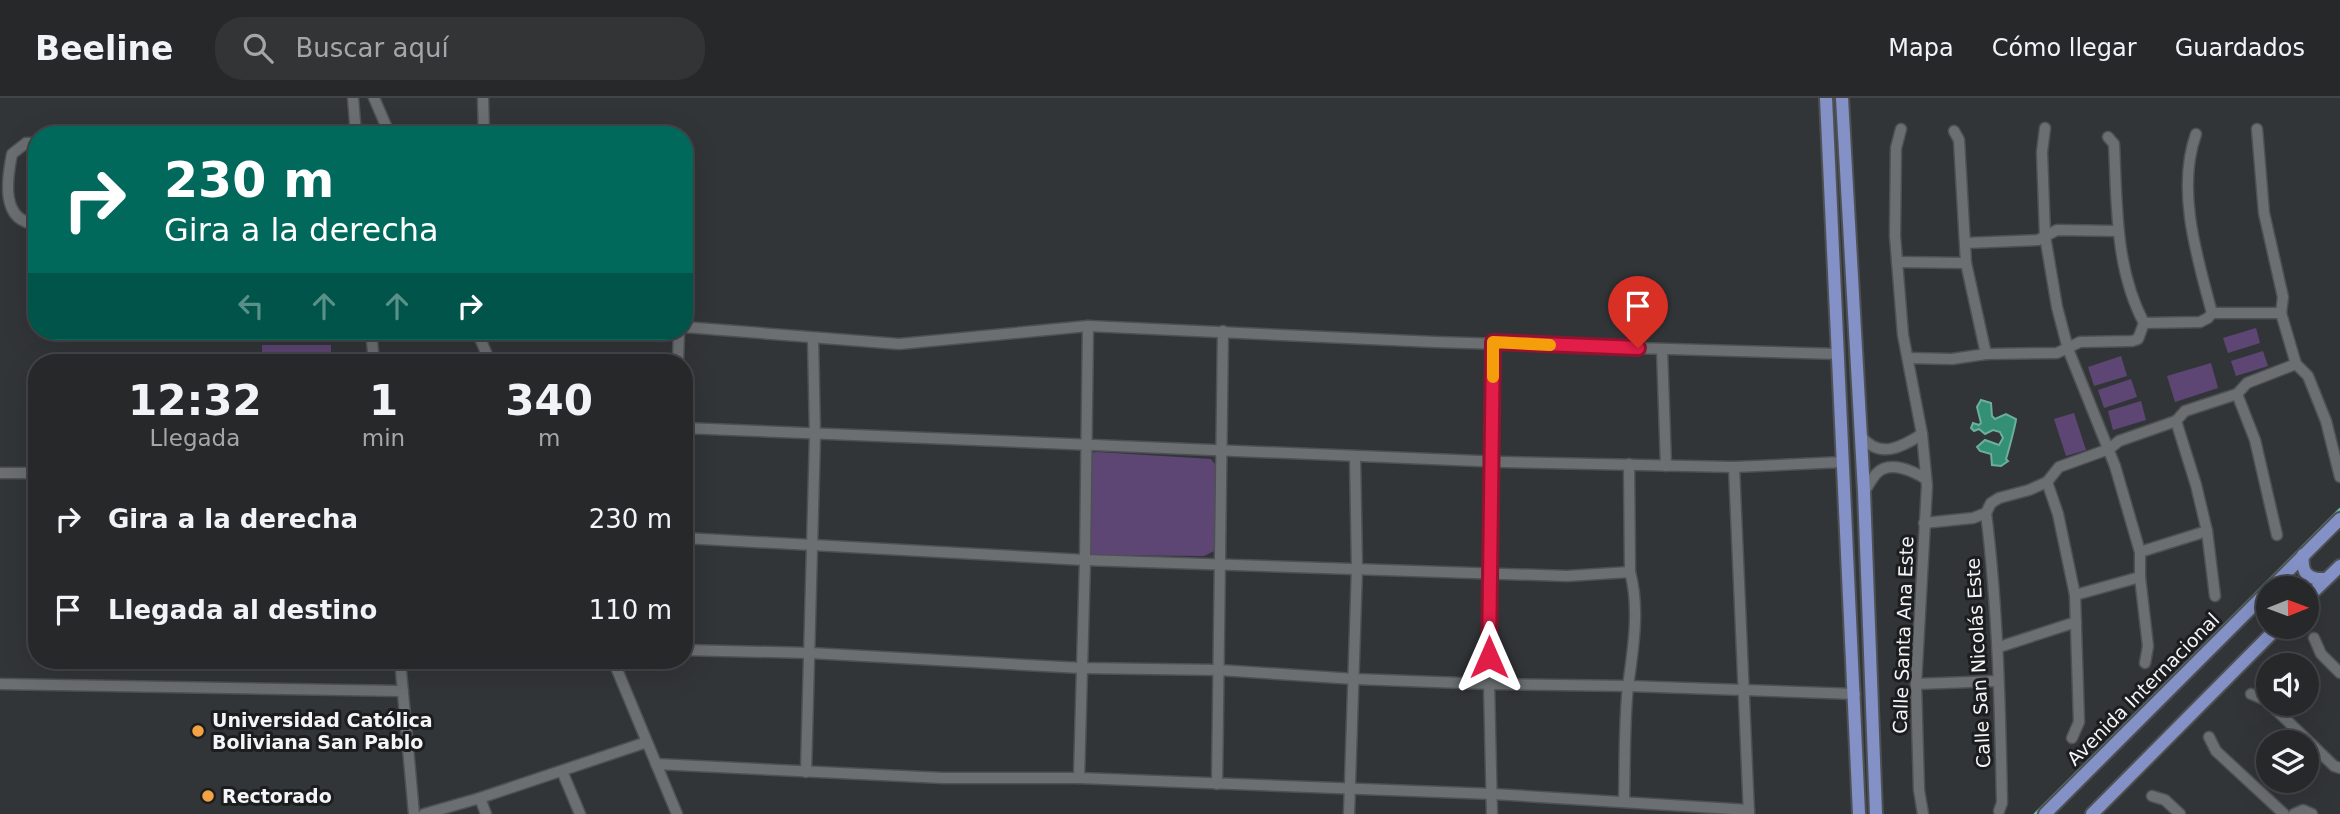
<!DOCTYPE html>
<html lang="es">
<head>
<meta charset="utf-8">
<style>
	body { margin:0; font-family:"DejaVu Sans",sans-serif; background:#323436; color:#f1f3f6; height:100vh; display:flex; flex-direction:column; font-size:26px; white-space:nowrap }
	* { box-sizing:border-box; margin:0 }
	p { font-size:23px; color:#a4a6a8 }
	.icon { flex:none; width:38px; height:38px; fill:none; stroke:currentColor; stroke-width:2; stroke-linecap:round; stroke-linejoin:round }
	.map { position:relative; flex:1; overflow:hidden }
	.panel { position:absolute; left:28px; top:256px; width:665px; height:315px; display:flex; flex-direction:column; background:#26282a; border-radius:28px; box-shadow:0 7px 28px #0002,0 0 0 2px #424447 }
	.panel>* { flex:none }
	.hud { position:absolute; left:28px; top:28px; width:665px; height:214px; border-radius:28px; box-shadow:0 7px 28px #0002,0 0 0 2px #424447; background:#00695c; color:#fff; overflow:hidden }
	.needle { width:46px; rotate:89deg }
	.buttons { position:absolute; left:2256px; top:478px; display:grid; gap:14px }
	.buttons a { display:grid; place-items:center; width:63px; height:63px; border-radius:50%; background:#26282a; box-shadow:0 7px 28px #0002,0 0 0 2px #424447; font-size:35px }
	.pin { position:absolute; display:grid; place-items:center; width:60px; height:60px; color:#fff; margin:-72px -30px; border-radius:50% 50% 50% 0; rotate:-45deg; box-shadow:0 0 7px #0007 }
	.pin .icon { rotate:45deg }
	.me { position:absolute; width:77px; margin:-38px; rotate:0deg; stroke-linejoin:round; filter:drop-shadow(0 0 5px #0008) }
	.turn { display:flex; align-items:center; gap:24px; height:147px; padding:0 21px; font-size:32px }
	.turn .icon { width:91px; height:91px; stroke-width:2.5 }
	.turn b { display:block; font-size:49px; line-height:60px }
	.lanes { display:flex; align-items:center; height:66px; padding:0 21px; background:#0003; justify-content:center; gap:35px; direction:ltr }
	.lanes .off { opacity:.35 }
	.eta { display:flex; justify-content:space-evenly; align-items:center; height:119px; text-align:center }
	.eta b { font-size:42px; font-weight:800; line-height:49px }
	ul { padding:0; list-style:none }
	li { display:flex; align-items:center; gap:21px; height:91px; padding:0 21px }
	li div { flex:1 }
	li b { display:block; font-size:26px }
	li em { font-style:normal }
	header { display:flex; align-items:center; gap:42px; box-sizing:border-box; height:98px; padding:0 35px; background:#26282a; border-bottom:2px solid #424447 }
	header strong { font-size:33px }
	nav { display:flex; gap:38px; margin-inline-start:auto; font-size:24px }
	.search { width:490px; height:63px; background:#323436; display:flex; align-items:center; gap:18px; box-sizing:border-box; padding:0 24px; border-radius:28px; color:#a4a6a8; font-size:26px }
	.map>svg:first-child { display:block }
	.green { fill:#5e4674 }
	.water { fill:#349075; stroke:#6dae9c; stroke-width:2 }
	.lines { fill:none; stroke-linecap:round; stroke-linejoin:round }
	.stream { stroke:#6dae9c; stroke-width:2.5 }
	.minor-casing { stroke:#4e5153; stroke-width:13 }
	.major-casing { stroke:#4e5153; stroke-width:16 }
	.minor { stroke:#6b6f72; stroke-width:10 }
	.major { stroke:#8391c6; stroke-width:12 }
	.route-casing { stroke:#92132f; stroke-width:18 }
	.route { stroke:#e11d48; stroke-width:12 }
	.slow { stroke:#f59e0b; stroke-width:12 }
	.poi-dot { fill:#f4a344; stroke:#1b1d1e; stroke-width:2.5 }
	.labels { text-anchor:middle; stroke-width:6; stroke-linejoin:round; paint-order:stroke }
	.street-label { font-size:19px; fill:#f3f5f7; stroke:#1b1d1e }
	.poi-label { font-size:19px; font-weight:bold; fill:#f3f5f7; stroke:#1b1d1e; text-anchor:start }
</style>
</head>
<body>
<header>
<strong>Beeline</strong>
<div class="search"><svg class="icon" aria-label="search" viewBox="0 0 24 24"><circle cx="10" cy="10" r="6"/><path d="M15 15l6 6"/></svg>Buscar aquí</div>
<nav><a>Mapa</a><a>Cómo llegar</a><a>Guardados</a></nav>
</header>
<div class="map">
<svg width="2340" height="716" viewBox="0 0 2340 716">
	<rect width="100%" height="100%" fill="#323538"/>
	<!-- green -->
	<g class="green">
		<path d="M2256 230 2260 245 2228 255 2223 240Z"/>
		<rect x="262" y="247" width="69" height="17"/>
		<path d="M2263 253 2268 268 2236 278 2231 263Z"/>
		<path d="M2121 258 2127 278 2094 288 2088 269Z"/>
		<path d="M2211 265 2218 290 2175 304 2167 278Z"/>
		<path d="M2131 281 2137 299 2104 310 2098 292Z"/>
		<path d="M2141 303 2146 322 2113 332 2108 313Z"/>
		<path d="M2074 315 2086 352 2066 358 2054 321Z"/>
		<path d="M1097 354 1211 361 1217 369 1214 453 1204 458 1092 457 1088 455 1090 355Z"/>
	</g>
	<!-- water -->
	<path class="water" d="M1981 302 1991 305 1992 318 1995 321 2006 316 2016 321C2016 325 2008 355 2006 361L2008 363 2001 368 1992 367 1991 356 1980 353 1977 349 1985 342 1999 347 2003 340 2000 334 1993 332 1985 336 1979 331 1974 333 1971 330 1973 325 1979 327 1981 325 1977 309Z"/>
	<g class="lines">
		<!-- stream -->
		<path class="stream" d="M2035 716 2340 411"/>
		<defs>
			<g id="minor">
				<path d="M353 0 356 37"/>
				<path d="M374 0 390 37"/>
				<path d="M483 0 484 37"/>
				<path d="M2045 30 2042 54 2045 138 2057 209 2068 251 2115 368 2140 454V479L2148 548 2145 565"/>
				<path d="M1901 31 1896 50 1895 138 1903 237 1922 336 1927 388 1916 586 1919 692 1923 716"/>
				<path d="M2257 31 2264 115 2283 199 2281 215 2296 266 2308 278 2326 323 2340 379"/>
				<path d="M1954 33 1959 42 1966 165 1986 256"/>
				<path d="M2196 36C2176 92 2197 159 2212 215"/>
				<path d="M2108 39 2114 46C2117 106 2115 171 2144 225"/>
				<path d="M37 45H26L12 56C7 81 0 124 37 126"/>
				<path d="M1966 145 2038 142 2057 132 2118 133"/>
				<path d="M1897 164 1966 165"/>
				<path d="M684 229 899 246 1088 228 1435 244 1838 256"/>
				<path d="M371 233 374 264"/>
				<path d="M477 233 490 264"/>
				<path d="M1662 251 1666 368"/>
				<path d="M1908 260 1952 261 1986 256 2057 255 2080 244 2132 243 2138 241 2144 225 2200 224 2208 220 2212 215H2281"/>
				<path d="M678 264 679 233"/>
				<path d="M2237 296 2255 342 2277 437"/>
				<path d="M2176 323 2196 387 2207 433 2215 498"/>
				<path d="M684 330 1503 364 1734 369 1843 364"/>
				<path d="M1861 338C1879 361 1901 350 1922 336"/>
				<path d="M1734 369 1749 716"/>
				<path d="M0 375H37"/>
				<path d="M2047 384 2058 416 2075 497 2079 624 2072 640"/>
				<path d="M1864 394C1868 388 1872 380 1877 375 1890 362 1913 373 1926 381"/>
				<path d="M1986 415C1998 511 2000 608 2002 705L1999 713"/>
				<path d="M1924 425 1973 420 1986 415 1991 405 1999 400 2029 392 2047 384 2059 369 2109 351 2119 343 2176 323 2185 313 2237 296 2247 285 2296 266"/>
				<path d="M684 440 1085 462 1567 478 1630 474"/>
				<path d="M2140 454 2207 433"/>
				<path d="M2075 497 2140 479"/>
				<path d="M2314 540 2321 556 2340 575"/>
				<path d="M1999 549 2076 524"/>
				<path d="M684 552 810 555 1081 570 1219 572 1355 581 1489 586 1628 588 1855 596"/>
				<path d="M400 562 414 716"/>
				<path d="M613 562 677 716"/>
				<path d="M0 586 403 593"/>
				<path d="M1916 586 1997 583"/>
				<path d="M2251 596 2268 603"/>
				<path d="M2270 606 2334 668 2340 670"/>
				<path d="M2209 639 2216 653 2284 716"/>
				<path d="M656 666 943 680H1079L1493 696 1749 712"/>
				<path d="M562 673 580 716"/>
				<path d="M806 674 815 337 813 240"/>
				<path d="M1079 680 1085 462 1088 228"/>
				<path d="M1217 686 1223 233"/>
				<path d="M2152 698 2165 702 2180 716"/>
				<path d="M480 700 486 716"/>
				<path d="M1624 703C1625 665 1624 626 1628 588 1633 552 1640 510 1630 474L1629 366"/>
				<path d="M424 716 480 700 647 644"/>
				<path d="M1349 716 1357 470 1355 358"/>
				<path d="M1492 716 1489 586 1493 244"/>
				<path d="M2294 716 2303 712 2312 716"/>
			</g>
			<g id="major">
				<path d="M1826 0 1859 716"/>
				<path d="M1842 0 1864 394 1876 716"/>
				<path d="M2303 457C2301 475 2308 482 2325 481"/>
				<path d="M2271 490 2340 421"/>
				<path d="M2306 501 2340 468"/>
				<path d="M2045 716 2268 493"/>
				<path d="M2092 716 2279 528"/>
			</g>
		</defs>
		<!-- minor casing -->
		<use href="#minor" class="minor-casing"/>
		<!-- major casing -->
		<use href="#major" class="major-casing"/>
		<!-- minor -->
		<use href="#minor" class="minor"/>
		<!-- major -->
		<use href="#major" class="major"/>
	</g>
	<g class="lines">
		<defs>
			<path id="route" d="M1489 559 1493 244 1638 250"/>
		</defs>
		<!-- route casing -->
		<use href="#route" class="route-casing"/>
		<!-- route -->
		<use href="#route" class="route"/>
		<!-- slow -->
		<path class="slow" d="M1493 279V244L1550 247"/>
	</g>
	<!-- markers -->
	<g class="poi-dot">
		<circle cx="198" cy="633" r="7"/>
		<circle cx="208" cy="698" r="7"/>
	</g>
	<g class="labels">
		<!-- street labels -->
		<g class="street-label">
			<text transform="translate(1903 537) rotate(-88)" y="7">Calle Santa Ana Este</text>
			<text transform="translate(1978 565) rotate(-93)" y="7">Calle San Nicolás Este</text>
			<text transform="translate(2143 591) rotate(-45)" y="7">Avenida Internacional</text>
		</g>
		<!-- poi labels -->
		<g class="poi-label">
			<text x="212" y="629">Universidad Católica<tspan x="212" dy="22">Boliviana San Pablo</tspan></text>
			<text x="222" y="705">Rectorado</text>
		</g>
	</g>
</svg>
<div class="buttons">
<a><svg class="needle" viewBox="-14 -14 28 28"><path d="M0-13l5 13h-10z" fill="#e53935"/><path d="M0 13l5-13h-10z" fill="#a4a6a8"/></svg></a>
<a><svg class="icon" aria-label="sound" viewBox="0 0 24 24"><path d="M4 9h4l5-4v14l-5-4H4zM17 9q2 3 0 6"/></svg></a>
<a><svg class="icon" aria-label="layers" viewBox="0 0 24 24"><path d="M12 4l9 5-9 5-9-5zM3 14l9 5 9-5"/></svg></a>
</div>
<div class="pin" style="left:1638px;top:250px;background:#d93025"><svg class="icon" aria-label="arrive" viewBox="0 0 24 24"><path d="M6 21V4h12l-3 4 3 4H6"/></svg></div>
<svg class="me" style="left:1489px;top:559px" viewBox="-20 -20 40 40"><path d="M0-17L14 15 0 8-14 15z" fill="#e11d48" stroke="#fff" stroke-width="4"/></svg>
<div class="hud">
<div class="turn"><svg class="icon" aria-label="right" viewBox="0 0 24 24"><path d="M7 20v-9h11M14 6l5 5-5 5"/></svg><div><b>230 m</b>Gira a la derecha</div></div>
<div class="lanes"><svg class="icon off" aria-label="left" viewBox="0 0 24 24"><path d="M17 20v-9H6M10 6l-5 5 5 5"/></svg><svg class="icon off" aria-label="ahead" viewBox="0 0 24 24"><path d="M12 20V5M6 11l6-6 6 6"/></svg><svg class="icon off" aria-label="ahead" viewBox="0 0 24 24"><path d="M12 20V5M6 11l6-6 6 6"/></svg><svg class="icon" aria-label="right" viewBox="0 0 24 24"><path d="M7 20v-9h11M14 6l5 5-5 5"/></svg></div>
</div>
<section class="panel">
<div class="eta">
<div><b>12:32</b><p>Llegada</p></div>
<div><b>1</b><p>min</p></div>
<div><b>340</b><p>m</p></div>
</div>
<ul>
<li><svg class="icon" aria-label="right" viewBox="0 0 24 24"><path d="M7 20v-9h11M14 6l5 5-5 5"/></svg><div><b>Gira a la derecha</b></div><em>230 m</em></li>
<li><svg class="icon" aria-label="arrive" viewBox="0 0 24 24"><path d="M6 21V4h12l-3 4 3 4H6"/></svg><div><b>Llegada al destino</b></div><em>110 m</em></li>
</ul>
</section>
</div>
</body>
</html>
